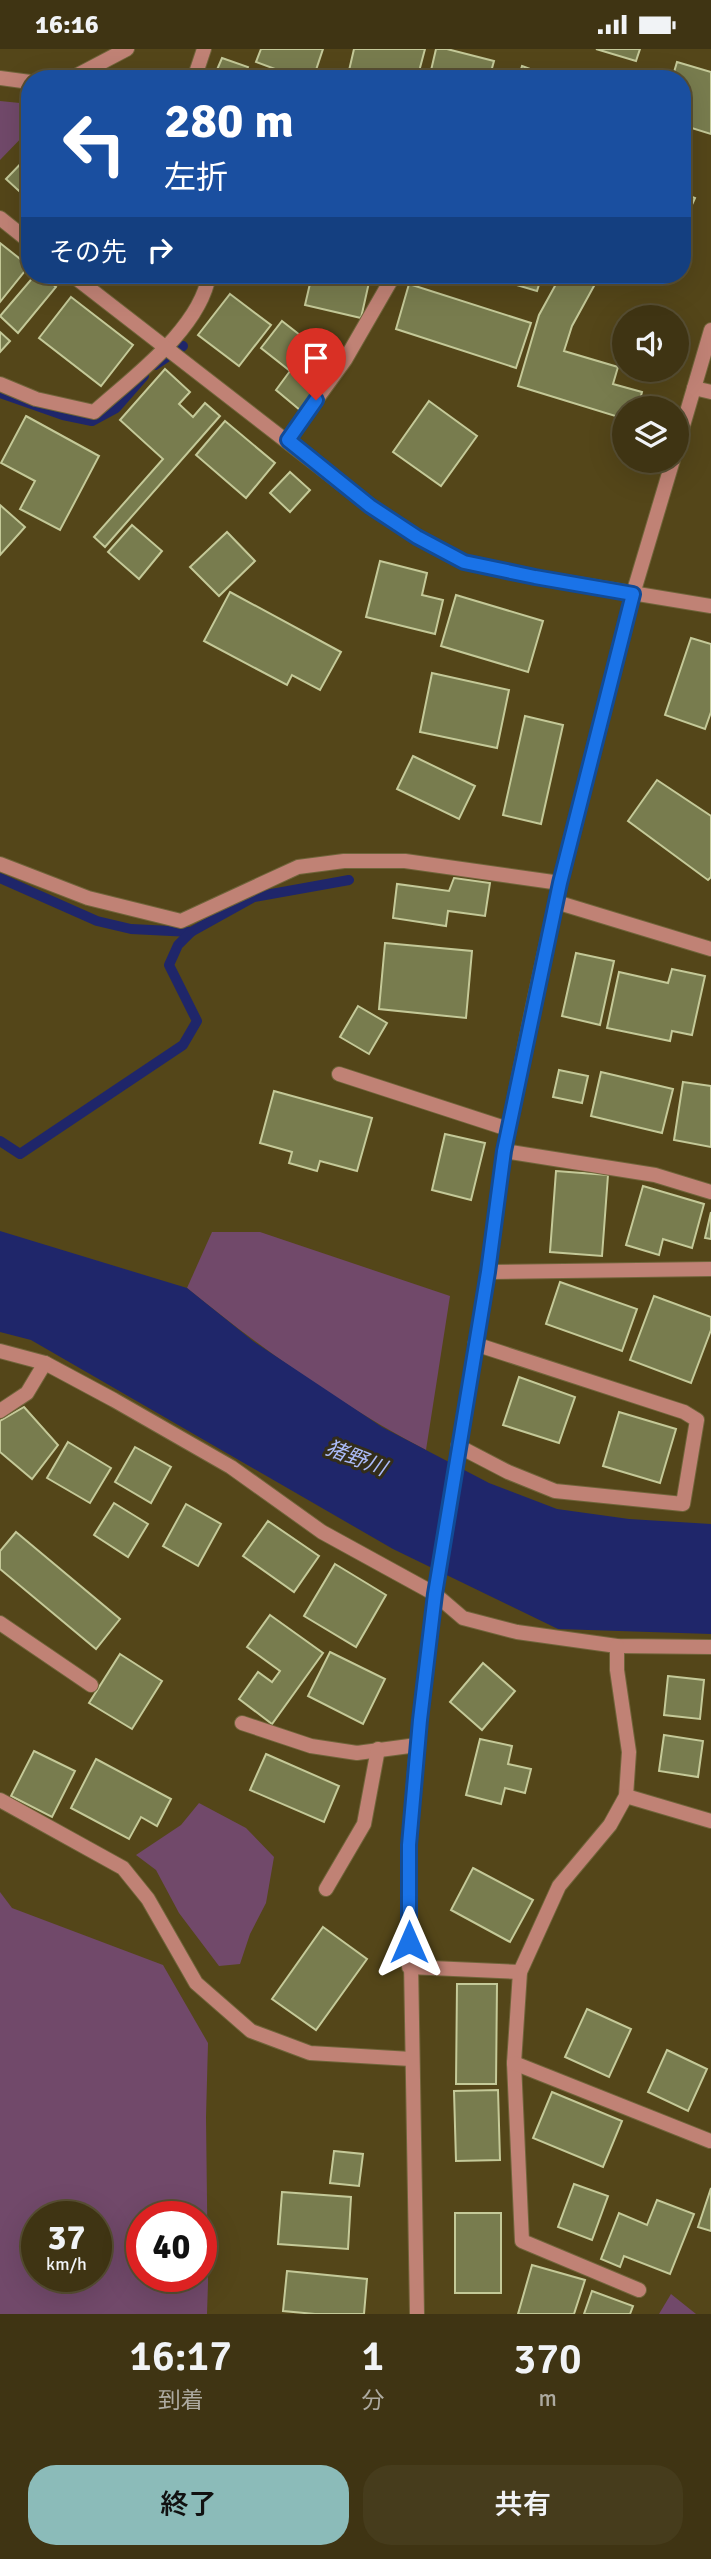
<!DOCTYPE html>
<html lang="ja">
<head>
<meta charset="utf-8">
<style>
	body { margin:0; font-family:Signika,"Noto Sans JP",sans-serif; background:#463c1c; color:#f1f3f6; height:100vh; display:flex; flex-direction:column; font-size:26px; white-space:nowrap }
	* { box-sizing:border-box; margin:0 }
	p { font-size:23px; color:#adaaa0 }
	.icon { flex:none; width:38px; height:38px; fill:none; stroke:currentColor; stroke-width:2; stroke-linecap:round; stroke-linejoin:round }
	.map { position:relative; height:2265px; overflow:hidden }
	.panel { display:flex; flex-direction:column; background:#3f3413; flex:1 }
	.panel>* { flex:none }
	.guide { position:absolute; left:21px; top:21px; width:670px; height:214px; border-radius:28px; box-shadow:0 7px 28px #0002,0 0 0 2px #584f33; background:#1a4fa0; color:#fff; overflow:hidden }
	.controls { position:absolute; left:612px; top:256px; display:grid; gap:14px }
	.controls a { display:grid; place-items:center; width:77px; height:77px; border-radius:50%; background:#3f3413; box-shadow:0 7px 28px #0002,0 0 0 2px #584f33; font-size:35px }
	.speed { position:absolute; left:21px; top:2152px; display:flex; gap:14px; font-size:35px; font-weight:700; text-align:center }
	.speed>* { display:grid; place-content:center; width:91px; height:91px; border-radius:50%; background:#3f3413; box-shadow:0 7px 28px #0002,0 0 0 2px #584f33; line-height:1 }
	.speed small { font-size:18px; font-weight:400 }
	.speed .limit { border:10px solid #d22; background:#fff; color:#111 }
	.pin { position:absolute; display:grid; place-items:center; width:60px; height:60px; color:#fff; margin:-72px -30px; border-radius:50% 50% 50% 0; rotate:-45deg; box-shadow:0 0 7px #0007 }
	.pin .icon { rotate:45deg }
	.me { position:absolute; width:77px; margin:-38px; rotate:0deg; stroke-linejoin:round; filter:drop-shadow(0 0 5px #0008) }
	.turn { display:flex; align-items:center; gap:24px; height:147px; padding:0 28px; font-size:32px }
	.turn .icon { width:91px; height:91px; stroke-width:2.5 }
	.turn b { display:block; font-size:49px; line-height:60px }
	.then { display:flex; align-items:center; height:66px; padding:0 28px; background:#0003; gap:14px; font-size:26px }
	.eta { display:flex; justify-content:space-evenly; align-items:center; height:119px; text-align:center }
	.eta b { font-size:42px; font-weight:600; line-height:49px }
	.button { display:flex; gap:14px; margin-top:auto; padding:14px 28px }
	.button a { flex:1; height:80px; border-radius:28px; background:#8bbbb9; color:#111; font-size:28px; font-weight:600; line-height:80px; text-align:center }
	.button a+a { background:#463c1c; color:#f1f3f6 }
	.status { display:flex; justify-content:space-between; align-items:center; height:49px; padding:0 35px; background:#3f3413; direction:ltr }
	.status svg { height:19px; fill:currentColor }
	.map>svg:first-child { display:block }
	.green { fill:#71496a; fill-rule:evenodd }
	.water { fill:#1f266a }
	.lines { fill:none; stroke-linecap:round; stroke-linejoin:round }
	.stream { stroke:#1f266a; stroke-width:10 }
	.building { fill:#787c4e; stroke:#c4c998; stroke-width:2 }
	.minor-casing { stroke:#70643a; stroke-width:16 }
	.tertiary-casing { stroke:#70643a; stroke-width:16 }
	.minor { stroke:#c08275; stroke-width:14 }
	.tertiary { stroke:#c08275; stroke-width:14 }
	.route-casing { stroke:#114b97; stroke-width:18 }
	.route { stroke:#1a73e8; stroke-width:12 }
	.labels { text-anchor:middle; stroke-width:6; stroke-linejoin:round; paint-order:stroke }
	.water-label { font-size:21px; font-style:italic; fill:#acbcf9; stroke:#332d1a }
</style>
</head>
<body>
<div class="status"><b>16:16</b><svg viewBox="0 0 49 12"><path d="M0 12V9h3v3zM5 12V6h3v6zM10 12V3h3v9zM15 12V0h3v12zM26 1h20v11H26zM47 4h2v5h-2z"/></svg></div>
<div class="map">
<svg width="711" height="2265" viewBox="0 0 711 2265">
	<rect width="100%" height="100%" fill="#544619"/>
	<!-- green -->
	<g class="green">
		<path d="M0 52 30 55V80L0 111Z"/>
		<path d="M212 1183H260L450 1247 426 1401C341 1357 262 1300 187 1239Z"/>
		<path d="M199 1754 246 1779 274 1808 266 1854 250 1885 240 1915 219 1917 179 1864 156 1821 136 1806 181 1776Z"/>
		<path d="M0 1843 12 1859 163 1916 208 1994 206 2068 208 2234 207 2265H0ZM96 2168V2228H37V2168ZM201 2168V2228H142V2168Z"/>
		<path d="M671 2245 696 2265H659Z"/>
	</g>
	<!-- water -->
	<path class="water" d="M0 1182 187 1239 253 1292 382 1378 489 1434 557 1460 629 1470 711 1475V1585L558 1580 393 1500 31 1291 0 1283Z"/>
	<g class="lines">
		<!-- stream -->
		<g class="stream">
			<path d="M155 316 183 297"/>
			<path d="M0 344 63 366 92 372 116 359 144 327"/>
			<path d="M0 829 97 872 131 880 191 883"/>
			<path d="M0 1092 20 1105 183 996 197 972 169 916 178 896 191 883 254 848 349 831"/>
		</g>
	</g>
	<!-- building -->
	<g class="building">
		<path d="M261 0H323L313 30H302L256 13Z"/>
		<path d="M354 0H425L417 30H347Z"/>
		<path d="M436 0H447L494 12 489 30H429Z"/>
		<path d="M596 0H640L636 12Z"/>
		<path d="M222 9 248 18 244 30H213Z"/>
		<path d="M677 13 711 23V85L682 76V30H672Z"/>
		<path d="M522 17 557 30H518Z"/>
		<path d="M30 105V152L6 130Z"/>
		<path d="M682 144 695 149 682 178Z"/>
		<path d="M0 194 29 217 0 253Z"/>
		<path d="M35 226H41L56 238 18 284 0 267Z"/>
		<path d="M312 226H359L370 229 361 269 305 256Z"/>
		<path d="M482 226H542L537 242Z"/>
		<path d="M561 226H600L572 277 564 302 618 318 613 335 642 343 638 359H625V370L518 337 539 266Z"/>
		<path d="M409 235 531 274 516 319 396 280Z"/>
		<path d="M230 245 271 276 239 317 198 286Z"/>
		<path d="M71 248 133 296 101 337 39 289Z"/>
		<path d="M282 272 337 315 300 361 276 341 290 322 261 299Z"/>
		<path d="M0 283 10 292 0 303Z"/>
		<path d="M165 320 190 343 179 355 193 368 205 354 220 367 105 498 94 488 163 410 120 371Z"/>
		<path d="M429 352 477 387 441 437 393 403Z"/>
		<path d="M26 367 99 407 60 481 20 460 35 432 1 414Z"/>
		<path d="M225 372 275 414 246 449 196 406Z"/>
		<path d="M290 423 310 441 290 463 270 444Z"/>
		<path d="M0 456 25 478 0 506Z"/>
		<path d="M132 476 162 502 139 530 108 503Z"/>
		<path d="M227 483 255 512 219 547 190 518Z"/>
		<path d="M380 512 427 524 422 546 443 551 435 585 366 568Z"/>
		<path d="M230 543 341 603 320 641 292 626 287 636 204 592Z"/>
		<path d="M456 546 543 572 528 623 441 597Z"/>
		<path d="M691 589 711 595V663L705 680 665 666Z"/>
		<path d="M432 624 509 641 497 699 420 683Z"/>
		<path d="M525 667 563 676 541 775 503 766Z"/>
		<path d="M413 707 475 737 459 770 397 740Z"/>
		<path d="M657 731 711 767V828L708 831 628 772Z"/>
		<path d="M454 829 490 834 485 867 448 862 446 877 393 869 397 835 449 842Z"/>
		<path d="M385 894 472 902 466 969 379 960Z"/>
		<path d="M576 904 614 912 600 976 562 967Z"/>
		<path d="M672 920 705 927 692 986 672 982 670 992 607 979 619 923 668 934Z"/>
		<path d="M358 957 387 974 369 1005 340 988Z"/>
		<path d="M559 1021 588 1027 582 1054 553 1048Z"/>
		<path d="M601 1023 673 1040 662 1084 591 1067Z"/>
		<path d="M683 1033 711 1037V1098L674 1091Z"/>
		<path d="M274 1042 372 1069 357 1122 320 1112 317 1122 289 1114 292 1103 260 1094Z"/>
		<path d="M445 1085 485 1094 471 1151 432 1141Z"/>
		<path d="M556 1122 608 1126 602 1207 550 1203Z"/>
		<path d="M643 1137 704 1155 692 1199 663 1190 659 1206 626 1196Z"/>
		<path d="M711 1163V1190L705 1189Z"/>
		<path d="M560 1233 637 1260 622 1302 546 1275Z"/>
		<path d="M654 1247 711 1268V1281L691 1334 630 1311Z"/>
		<path d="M519 1328 575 1348 559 1394 503 1376Z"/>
		<path d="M24 1358 58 1396 32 1430 0 1403V1372Z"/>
		<path d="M619 1363 676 1380 660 1434 603 1417Z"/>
		<path d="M68 1393 111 1419 90 1454 47 1429Z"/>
		<path d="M135 1398 171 1418 151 1454 115 1433Z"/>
		<path d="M114 1454 148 1475 128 1508 94 1486Z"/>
		<path d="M186 1455 221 1475 198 1517 163 1497Z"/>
		<path d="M268 1472 319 1507 294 1543 243 1507Z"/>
		<path d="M16 1483 120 1570 96 1600 0 1520V1502Z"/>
		<path d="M335 1515 386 1546 356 1598 304 1567Z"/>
		<path d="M270 1566 323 1604 272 1675 239 1650 258 1623 272 1633 280 1622 247 1598Z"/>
		<path d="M330 1603 385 1630 363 1675 308 1647Z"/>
		<path d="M120 1605 162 1632 132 1680 89 1654Z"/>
		<path d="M483 1614 515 1642 482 1681 450 1653Z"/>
		<path d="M668 1627 704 1631 700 1670 664 1666Z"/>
		<path d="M664 1686 703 1692 698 1728 659 1722Z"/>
		<path d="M480 1690 512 1697 508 1715 531 1720 525 1744 505 1739 501 1755 466 1746Z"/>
		<path d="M34 1702 75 1722 52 1768 11 1747Z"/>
		<path d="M266 1705 339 1737 324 1773 250 1741Z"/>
		<path d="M96 1710 171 1750 157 1777 141 1768 129 1790 71 1759Z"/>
		<path d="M473 1819 533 1851 510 1893 451 1861Z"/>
		<path d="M323 1878 367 1910 316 1981 272 1950Z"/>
		<path d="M457 1935H497L496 2035H456Z"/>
		<path d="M587 1960 631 1980 609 2028 565 2008Z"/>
		<path d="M667 2001 707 2020 688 2062 648 2043Z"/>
		<path d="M498 2041 500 2111 456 2112 454 2042Z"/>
		<path d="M552 2043 622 2072 603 2118 533 2089Z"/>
		<path d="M334 2102 363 2105 359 2137 330 2134Z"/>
		<path d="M574 2135 608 2147 592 2191 558 2178Z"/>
		<path d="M711 2139V2182L698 2178Z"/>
		<path d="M282 2143 351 2148 348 2200 278 2195Z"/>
		<path d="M657 2151 694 2165 670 2225 624 2207 620 2218 601 2210 619 2164 647 2176Z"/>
		<rect x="455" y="2164" width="46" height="80"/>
		<path d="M532 2216 585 2231 574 2265H518Z"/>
		<path d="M287 2222 367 2230 364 2265H315L283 2262Z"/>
		<path d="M592 2242 633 2257 630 2265H584Z"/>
	</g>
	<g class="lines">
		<defs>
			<g id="minor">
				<path d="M0 29 30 33"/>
				<path d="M70 30 127 0"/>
				<path d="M194 30 204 0"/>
				<path d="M0 335 36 350 94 363C133 328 200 280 209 226"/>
				<path d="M694 339 711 343"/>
				<path d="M287 391 345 311 394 226"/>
				<path d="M0 815 88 849 181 872 298 818 344 812H405L560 834"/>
				<path d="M556 853 711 900"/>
				<path d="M339 1025 508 1080"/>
				<path d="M504 1102 655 1126 711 1143"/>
				<path d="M488 1223 711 1220"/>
				<path d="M0 1302 45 1314 114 1351 231 1418 322 1483 435 1545 463 1569 517 1583 617 1597 711 1598"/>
				<path d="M0 1362 27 1344 45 1314"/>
				<path d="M458 1397 508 1423 555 1442 683 1455 697 1371 684 1363 475 1295"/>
				<path d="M0 1574 91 1636"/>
				<path d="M617 1597V1621L629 1703 626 1747 610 1776 559 1837 520 1923 514 2014 522 2192 639 2241"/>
				<path d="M242 1674 311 1697 357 1704 417 1696"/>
				<path d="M626 1747 711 1772"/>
				<path d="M0 1751 123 1819 148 1850 196 1934 251 1982 310 2004 411 2010"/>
				<path d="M326 1840 364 1775 378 1700"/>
				<path d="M409 1918 520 1923"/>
				<path d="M514 2014 710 2092"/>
			</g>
			<g id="tertiary">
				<path d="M0 169 30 193"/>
				<path d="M72 226 370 457 417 488 464 513 535 528 711 557"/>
				<path d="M677 397 711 281"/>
				<path d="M417 2265 409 1796 417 1696 435 1545 488 1223 504 1102 533 957 560 834 633 545 673 411"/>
			</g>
		</defs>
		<!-- minor casing -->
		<use href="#minor" class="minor-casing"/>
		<!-- tertiary casing -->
		<use href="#tertiary" class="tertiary-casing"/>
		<!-- minor -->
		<use href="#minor" class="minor"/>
		<!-- tertiary -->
		<use href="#tertiary" class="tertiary"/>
	</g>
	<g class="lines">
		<defs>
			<path id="route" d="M316 351 288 391 370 457 417 488 464 513 535 528 633 545 560 834 504 1102 488 1223 435 1545 420 1671 409 1796V1893"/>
		</defs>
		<!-- route casing -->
		<use href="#route" class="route-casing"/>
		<!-- route -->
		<use href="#route" class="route"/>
	</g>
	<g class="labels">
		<!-- water labels -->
		<g class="water-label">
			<text transform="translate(356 1409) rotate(21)" y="7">猪野川</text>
		</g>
	</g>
</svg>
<div class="controls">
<a><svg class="icon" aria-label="sound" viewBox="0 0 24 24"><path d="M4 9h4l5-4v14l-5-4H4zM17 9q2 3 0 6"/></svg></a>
<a><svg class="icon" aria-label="layers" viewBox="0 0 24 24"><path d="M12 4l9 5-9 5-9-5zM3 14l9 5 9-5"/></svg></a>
</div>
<div class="speed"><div>37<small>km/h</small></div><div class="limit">40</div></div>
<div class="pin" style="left:316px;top:351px;background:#d93025"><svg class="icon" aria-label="arrive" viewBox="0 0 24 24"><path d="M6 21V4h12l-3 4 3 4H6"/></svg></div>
<svg class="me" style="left:409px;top:1893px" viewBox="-20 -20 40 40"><path d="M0-17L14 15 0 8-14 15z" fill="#1a73e8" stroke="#fff" stroke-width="4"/></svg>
<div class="guide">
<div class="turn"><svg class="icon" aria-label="left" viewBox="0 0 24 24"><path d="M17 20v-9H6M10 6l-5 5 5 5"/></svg><div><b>280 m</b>左折</div></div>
<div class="then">その先<svg class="icon" aria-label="right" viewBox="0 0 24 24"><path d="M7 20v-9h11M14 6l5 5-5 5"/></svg></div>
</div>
</div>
<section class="panel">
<div class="eta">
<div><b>16:17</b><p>到着</p></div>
<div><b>1</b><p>分</p></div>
<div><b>370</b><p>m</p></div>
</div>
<div class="button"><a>終了</a><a>共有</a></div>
</section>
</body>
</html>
